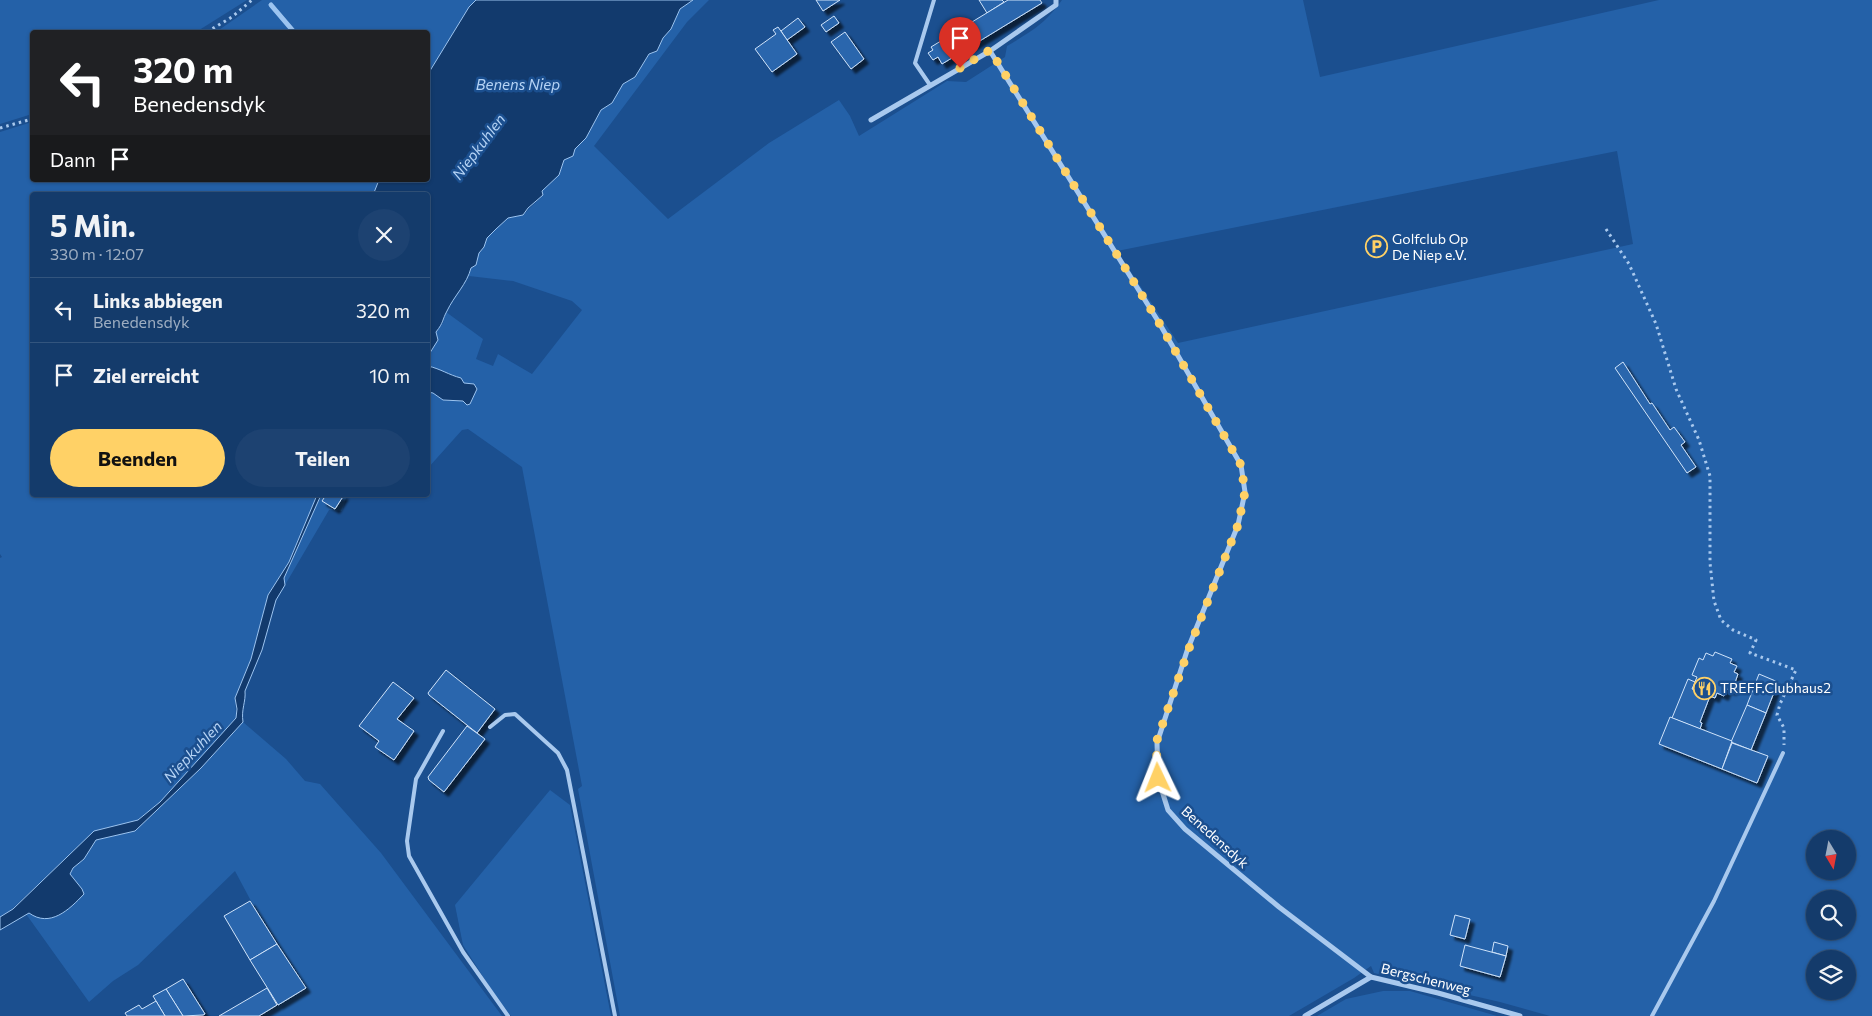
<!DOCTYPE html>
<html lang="de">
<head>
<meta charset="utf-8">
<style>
	body { margin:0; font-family:Commissioner,sans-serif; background:#1d4271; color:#f1f3f6; height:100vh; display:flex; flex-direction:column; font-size:19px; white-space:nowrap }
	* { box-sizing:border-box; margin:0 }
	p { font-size:16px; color:#9dadc1 }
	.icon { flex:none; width:28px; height:28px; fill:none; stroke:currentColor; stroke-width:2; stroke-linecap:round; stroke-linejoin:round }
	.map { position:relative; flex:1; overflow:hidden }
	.sheet { position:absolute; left:30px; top:192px; width:400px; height:305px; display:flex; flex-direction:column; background:#143b6b; border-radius:5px; box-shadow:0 1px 4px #0004,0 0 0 1px #33557e }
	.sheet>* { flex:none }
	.guide { position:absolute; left:30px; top:30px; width:400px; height:152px; border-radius:5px; box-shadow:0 1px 4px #0004,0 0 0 1px #33557e; background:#202124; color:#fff; overflow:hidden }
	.needle { width:32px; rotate:170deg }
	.controls { position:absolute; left:1806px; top:830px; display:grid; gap:10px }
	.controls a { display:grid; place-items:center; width:50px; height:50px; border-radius:50%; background:#143b6b; box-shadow:0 1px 4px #0004,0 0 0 1px #33557e; font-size:25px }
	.pin { position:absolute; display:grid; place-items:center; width:42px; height:42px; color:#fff; margin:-51px -21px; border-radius:50% 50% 50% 0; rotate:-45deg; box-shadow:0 0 5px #0007 }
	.pin .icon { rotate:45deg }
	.me { position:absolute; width:55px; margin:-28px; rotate:358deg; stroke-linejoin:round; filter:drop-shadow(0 0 4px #0008) }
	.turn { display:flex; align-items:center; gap:18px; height:105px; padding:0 20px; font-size:22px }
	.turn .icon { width:65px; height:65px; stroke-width:2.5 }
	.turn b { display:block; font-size:35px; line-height:42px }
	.then { display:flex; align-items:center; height:48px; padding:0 20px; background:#0003; gap:10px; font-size:19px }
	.round { display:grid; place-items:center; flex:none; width:52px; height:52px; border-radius:26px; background:#1d4271 }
	.summary { display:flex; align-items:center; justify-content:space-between; height:85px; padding:0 20px }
	h1 { font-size:30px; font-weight:700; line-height:38px }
	.action { display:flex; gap:10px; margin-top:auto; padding:10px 20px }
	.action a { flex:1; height:58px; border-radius:30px; background:#ffd166; color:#111; font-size:20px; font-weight:700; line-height:58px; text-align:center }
	.action a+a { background:#1d4271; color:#f1f3f6 }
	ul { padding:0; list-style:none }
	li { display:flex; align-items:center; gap:15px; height:65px; padding:0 20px; border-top:1px solid #33557e }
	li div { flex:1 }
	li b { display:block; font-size:19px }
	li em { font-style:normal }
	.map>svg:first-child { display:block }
	.green { fill:#2461a8; fill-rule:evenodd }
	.water { fill:#123a6d; stroke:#9cc4f0 }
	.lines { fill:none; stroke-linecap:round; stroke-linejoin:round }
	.stream { stroke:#9cc4f0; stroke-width:5 }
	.building { fill:#2a66ad; stroke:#cfe3fa; filter:url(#shadow) }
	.path { stroke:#a9c9ee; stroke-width:3; stroke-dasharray:2.5 4; stroke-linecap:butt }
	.lane { stroke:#a9c9ee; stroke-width:4 }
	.street { stroke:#a9c9ee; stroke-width:5 }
	.route { stroke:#ffd166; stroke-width:9; stroke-dasharray:0 16.2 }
	.labels { text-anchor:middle; stroke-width:5; stroke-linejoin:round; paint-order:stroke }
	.poi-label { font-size:14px; fill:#fff; stroke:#1b4f8f; text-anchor:start }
	.street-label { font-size:14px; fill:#fff; stroke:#1b4f8f }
	.water-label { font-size:15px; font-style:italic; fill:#b5d3f5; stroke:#1b4f8f }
</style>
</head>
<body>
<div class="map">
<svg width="1872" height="1016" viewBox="0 0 1872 1016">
	<defs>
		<filter id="shadow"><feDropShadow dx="4.5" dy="4.5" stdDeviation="1" flood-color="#0009"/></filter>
	</defs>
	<rect width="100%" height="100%" fill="#1b4f8f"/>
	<!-- green -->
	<g class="green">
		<path d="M0 0H247L196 32H32V114L0 124Z"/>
		<path d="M262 0H476L469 7 428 74V32H216Z"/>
		<path d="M693 0H709L687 22 594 146 668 219 769 143 839 100 850 116 859 136 947 81 966 82 1005 57 1007 46C1032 31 1045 24 1062 0H1303L1320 77 1659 0H1872V1016H1550L1500 1002 1374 973 1371 966 1354 978 1289 1016H620L578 789 582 786 522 467 468 429 462 430 428 468V392L433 393 443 400 463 401V383L461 378C449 375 440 369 428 366V353L438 340 436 332 443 323 446 312 483 339 476 359 493 366 498 354 532 374 582 310 572 301 513 281 469 276 471 268 476 264 479 253 484 247 487 238 496 229 508 218 523 215 543 195 542 191 559 175 564 160 586 138 601 110 612 103 623 84 635 77 649 54 657 51 663 38 671 29 680 9ZM1617 151 1633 244 1178 343 1117 251ZM1815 839H1848V871H1815ZM1815 899H1848V931H1815ZM1815 959H1848V991H1815Z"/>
		<path d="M32 122V180H379L373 195H32V495H317L289 562 268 595 251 659 235 698 236 718 160 802 138 820 94 831 12 909 0 917V558L2 557 0 554V132Z"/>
		<path d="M321 495H347L342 511 329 510 285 585 284 578Z"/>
		<path d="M243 722 286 759 305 781 320 784 381 853 502 1016H267L263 1014 307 988 251 901 235 871 138 965 113 981 89 1002 26 914 82 889 70 874 73 868 84 859 96 840 135 831 201 768Z"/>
		<path d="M550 790 570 805 611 1016H511L492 991 463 945 455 905Z"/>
		<path d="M1383 991H1410L1497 1016H1317L1346 999Z"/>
	</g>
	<!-- water -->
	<g class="water">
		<path d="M476 0H693L680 9 671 29 663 38 657 51 649 54 635 77 623 84 612 103 601 110 586 138 575 149 573 156 564 160 559 175 542 191 543 195 528 208 523 215 508 218 496 229 487 238 484 247 479 253 476 265 471 268C467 284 454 296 447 311 442 320 444 322 436 332L438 340 428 356V195H373L379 180H428V74L469 7Z"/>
		<path d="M428 363V366C441 369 449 375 461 378L464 383 474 384 477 389 470 404 467 405 463 401 443 400 433 393 428 392Z"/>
		<path d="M317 495H321L284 578 285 585 276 600 262 650 245 691C246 702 241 709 243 722L201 768 135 831 96 840 84 859 73 868 70 874 82 889 84 894C69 910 50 928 29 913L0 930V917L13 909 94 831 138 820 160 802 236 718 237 709 235 698 251 659 268 595 289 562Z"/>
	</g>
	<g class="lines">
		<!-- stream -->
		<path class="stream" d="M271 5 294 32"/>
	</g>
	<!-- building -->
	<g class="building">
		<path d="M816 0H840L823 11Z"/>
		<path d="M979 0H1002L1004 2 987 13Z"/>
		<path d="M1008 0H1040L1042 3 942 64 938 57 933 60 928 53 933 50 931 47Z"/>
		<path d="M834 16 839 23 826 32 821 25Z"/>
		<path d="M798 18 805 27 787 40 781 31Z"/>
		<path d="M778 27 797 54 772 72 755 49 776 34 773 30Z"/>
		<path d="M845 32 864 59 851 69 831 42Z"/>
		<path d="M1623 362 1650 404 1652 403 1670 430 1674 427 1685 442 1681 445 1696 467 1687 473 1615 368Z"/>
		<path d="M326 495H344L335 509 322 501Z"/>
		<path d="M1715 652 1732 659 1730 663 1737 666 1734 672 1738 674 1732 691 1727 689 1724 696 1717 693 1715 698 1692 689 1697 677 1692 675 1699 658 1703 660 1706 653 1713 656Z"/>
		<path d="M446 670 495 709 477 733 429 695 428 693Z"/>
		<path d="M1759 674 1778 682 1766 713 1747 705Z"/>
		<path d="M1688 679 1695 682 1692 689 1710 696 1700 722 1702 723 1700 729 1672 718Z"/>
		<path d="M393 682 414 698 397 719 414 731 394 760 375 747 379 741 359 726Z"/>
		<path d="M1747 705 1766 713 1751 750 1731 742Z"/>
		<path d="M1670 717 1732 741 1722 769 1659 744Z"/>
		<path d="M467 726 485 739 444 792 429 780 428 777Z"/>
		<path d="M1732 743 1768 756 1757 783 1722 769Z"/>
		<path d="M250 901 277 944 250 960 224 916Z"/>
		<path d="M1455 915 1470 919 1465 939 1450 935Z"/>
		<path d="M1494 942 1508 946 1506 956 1492 952Z"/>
		<path d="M277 944 306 988 278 1005 250 960Z"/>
		<path d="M1465 945 1506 956 1500 977 1460 966Z"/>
		<path d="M183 979 205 1014 203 1015 183 1016 166 989Z"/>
		<path d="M267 988 277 1005 259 1016H219Z"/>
		<path d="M166 989 183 1016H165L153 996Z"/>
		<path d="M156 1001 165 1016H127L125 1013 139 1005 142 1009Z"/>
	</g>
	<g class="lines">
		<!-- path -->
		<g class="path">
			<path d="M207 32 232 17 252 0"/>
			<path d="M0 128 32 119"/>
			<path d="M1606 229 1629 264 1656 324 1676 389 1699 440 1710 476V563L1714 601 1721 620 1733 630 1756 640 1750 653 1796 670 1780 704 1777 715 1784 728V745"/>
		</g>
		<!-- lane -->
		<g class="lane">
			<path d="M930 85 915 63 934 0"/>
			<path d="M490 727 505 715 515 714 558 753 567 770 615 1016"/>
			<path d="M443 731 416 779 407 841 409 856 463 952 508 1016"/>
			<path d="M1652 1016 1714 901 1783 753"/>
		</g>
		<!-- street -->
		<g class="street">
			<path d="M1056 0V5L990 51 1158 321 1241 465 1245 492 1238 525 1187 651 1157 743 1158 778 1168 810 1185 829 1279 907 1371 977"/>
			<path d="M871 120 990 51"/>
			<path d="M1305 1016 1371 977 1438 993 1520 1016"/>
		</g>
	</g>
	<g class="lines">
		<!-- route -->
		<path class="route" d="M960 68 990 50 1158 321 1241 465 1245 492 1238 525 1188 651 1156 743 1158 778"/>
	</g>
	<!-- icons -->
	<defs>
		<symbol id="parking-ring" viewBox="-11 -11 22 22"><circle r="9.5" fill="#1b4f8f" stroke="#ffd166" stroke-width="1.5"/><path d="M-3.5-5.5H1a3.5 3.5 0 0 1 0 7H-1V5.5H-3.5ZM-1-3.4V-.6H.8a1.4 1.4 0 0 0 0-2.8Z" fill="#ffd166"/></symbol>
		<symbol id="restaurant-ring" viewBox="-11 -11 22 22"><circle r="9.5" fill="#1b4f8f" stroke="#ffd166" stroke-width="1.5"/><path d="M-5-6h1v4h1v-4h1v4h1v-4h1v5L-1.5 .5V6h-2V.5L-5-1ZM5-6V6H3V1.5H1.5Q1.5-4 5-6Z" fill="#ffd166"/></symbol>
	</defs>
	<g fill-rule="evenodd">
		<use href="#parking-ring" x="1364" y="234" width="25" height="25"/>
		<use href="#restaurant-ring" x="1692" y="676" width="25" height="25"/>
	</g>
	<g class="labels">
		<!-- poi labels -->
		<g class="poi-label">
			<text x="1392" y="244">Golfclub Op<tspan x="1392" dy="16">De Niep e.V.</tspan></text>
			<text x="1720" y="693">TREFF.Clubhaus2</text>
		</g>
		<!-- street labels -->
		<g class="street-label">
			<text transform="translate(1215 837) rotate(42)" y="5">Benedensdyk</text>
			<text transform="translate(1426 979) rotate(14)" y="5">Bergschenweg</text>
		</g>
		<!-- water labels -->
		<g class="water-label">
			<text x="518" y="90">Benens Niep</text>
			<text transform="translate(479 147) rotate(-53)" y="5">Niepkuhlen</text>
			<text transform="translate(193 752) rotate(-47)" y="5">Niepkuhlen</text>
		</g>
	</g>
</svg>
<div class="controls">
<a><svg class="needle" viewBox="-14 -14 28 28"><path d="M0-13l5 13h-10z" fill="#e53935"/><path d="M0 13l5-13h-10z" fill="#9dadc1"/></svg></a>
<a><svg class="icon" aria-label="search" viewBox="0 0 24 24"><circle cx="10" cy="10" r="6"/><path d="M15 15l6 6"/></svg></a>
<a><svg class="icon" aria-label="layers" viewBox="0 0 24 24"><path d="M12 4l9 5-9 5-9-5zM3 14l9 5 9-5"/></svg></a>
</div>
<div class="pin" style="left:960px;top:68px;background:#d93025"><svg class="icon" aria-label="arrive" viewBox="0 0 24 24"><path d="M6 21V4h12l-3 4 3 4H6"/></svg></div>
<svg class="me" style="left:1158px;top:778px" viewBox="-20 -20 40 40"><path d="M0-17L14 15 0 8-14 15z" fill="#ffd166" stroke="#fff" stroke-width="4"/></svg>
<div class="guide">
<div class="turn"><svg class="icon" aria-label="left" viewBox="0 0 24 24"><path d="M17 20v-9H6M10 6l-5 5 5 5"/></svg><div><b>320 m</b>Benedensdyk</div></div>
<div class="then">Dann<svg class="icon" aria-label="arrive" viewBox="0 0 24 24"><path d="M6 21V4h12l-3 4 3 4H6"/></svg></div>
</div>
<section class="sheet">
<div class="summary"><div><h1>5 Min.</h1><p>330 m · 12:07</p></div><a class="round"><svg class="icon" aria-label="close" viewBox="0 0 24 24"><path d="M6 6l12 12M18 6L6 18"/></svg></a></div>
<ul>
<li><svg class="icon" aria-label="left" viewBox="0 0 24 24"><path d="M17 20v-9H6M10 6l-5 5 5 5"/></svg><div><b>Links abbiegen</b><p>Benedensdyk</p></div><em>320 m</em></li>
<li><svg class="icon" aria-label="arrive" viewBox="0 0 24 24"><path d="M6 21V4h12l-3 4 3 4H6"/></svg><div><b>Ziel erreicht</b></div><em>10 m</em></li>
</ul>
<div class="action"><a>Beenden</a><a>Teilen</a></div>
</section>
</div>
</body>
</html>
